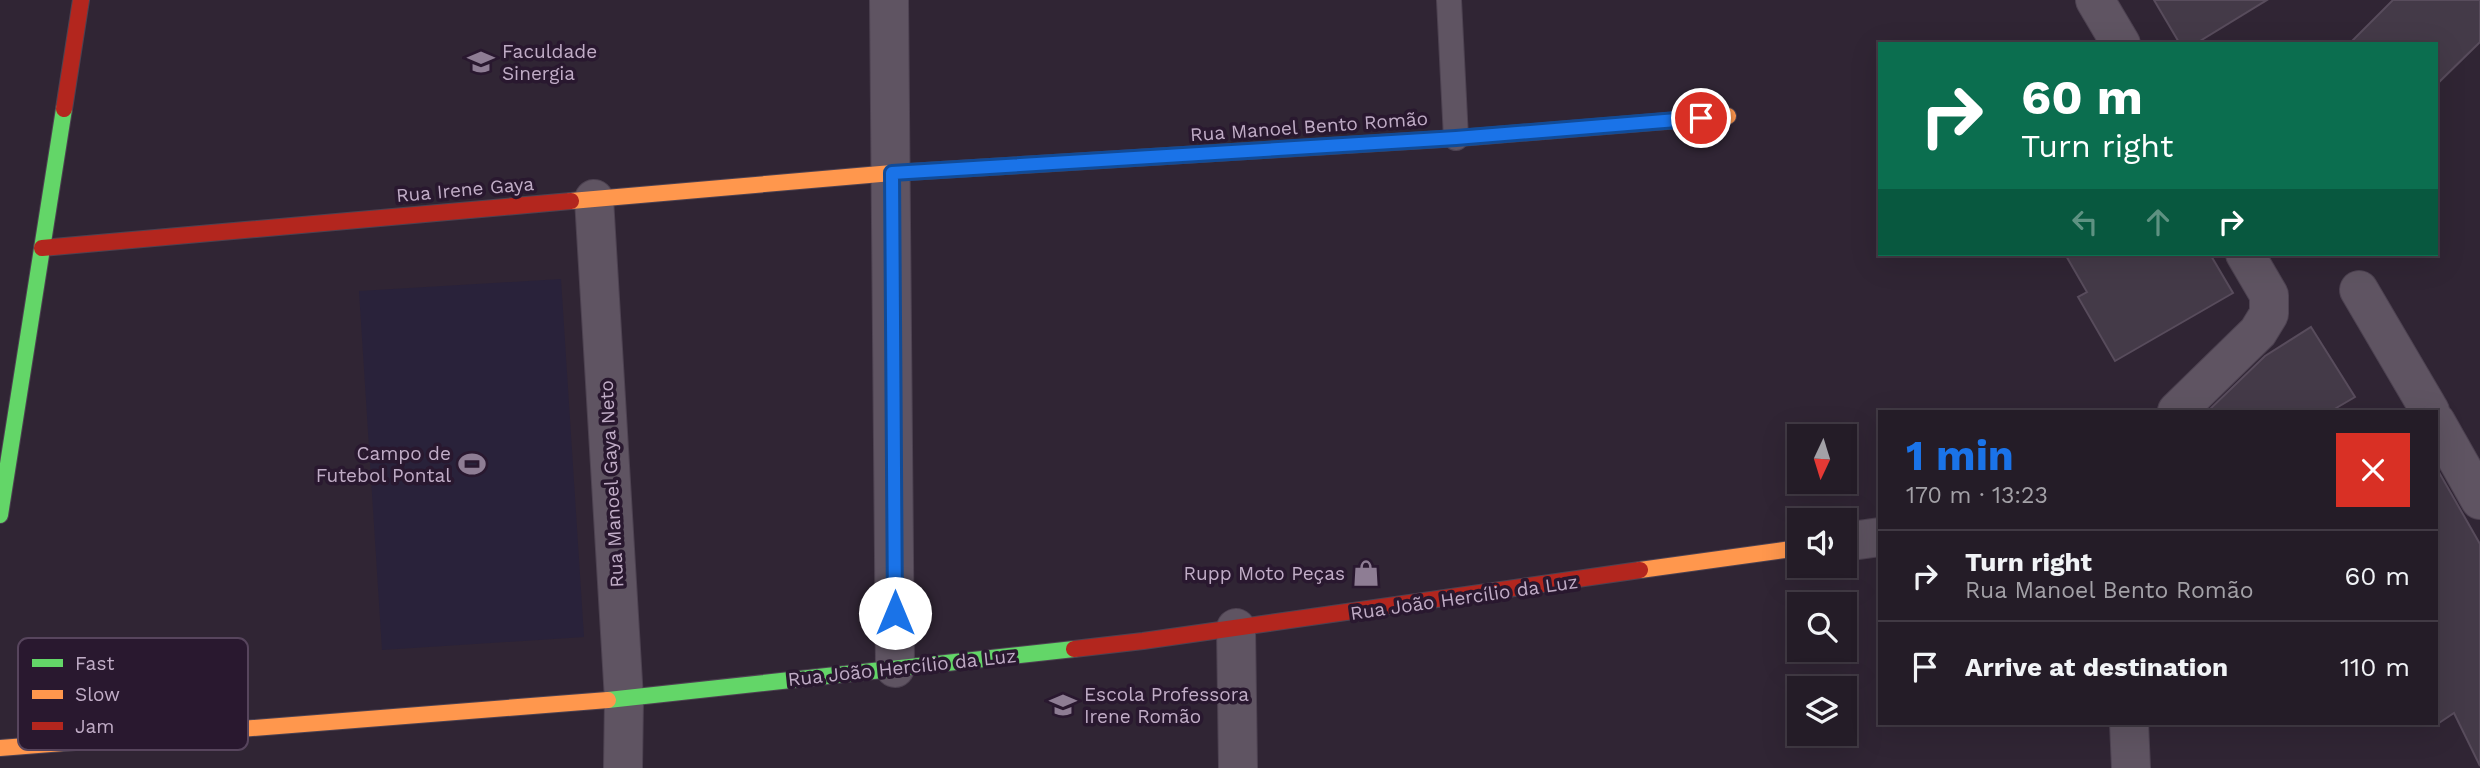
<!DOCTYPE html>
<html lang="en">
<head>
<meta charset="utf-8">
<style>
	body { margin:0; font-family:"Work Sans",sans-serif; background:#2c252f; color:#f1f3f6; height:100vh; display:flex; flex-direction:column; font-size:26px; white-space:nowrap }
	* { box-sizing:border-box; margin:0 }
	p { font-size:23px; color:#a3a1a7 }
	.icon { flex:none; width:38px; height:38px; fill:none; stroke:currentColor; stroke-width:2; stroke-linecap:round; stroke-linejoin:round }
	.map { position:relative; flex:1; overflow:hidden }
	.sheet { position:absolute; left:1878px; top:410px; width:560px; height:315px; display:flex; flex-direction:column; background:#241c27; border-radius:0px; box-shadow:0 7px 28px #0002,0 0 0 2px #413a44 }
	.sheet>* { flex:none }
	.banner { position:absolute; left:1878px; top:42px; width:560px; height:214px; border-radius:0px; box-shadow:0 7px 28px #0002,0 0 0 2px #413a44; background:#0b6e4f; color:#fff; overflow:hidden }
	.needle { width:46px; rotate:184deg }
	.controls { position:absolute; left:1787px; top:424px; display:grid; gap:14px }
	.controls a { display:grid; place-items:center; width:70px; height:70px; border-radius:0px; background:#241c27; box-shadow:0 7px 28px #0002,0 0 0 2px #413a44; font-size:35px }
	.pin { position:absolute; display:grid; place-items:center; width:60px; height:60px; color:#fff; margin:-30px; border:4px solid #fff; border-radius:50%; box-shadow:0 2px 7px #0007 }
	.me { position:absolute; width:77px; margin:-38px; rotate:0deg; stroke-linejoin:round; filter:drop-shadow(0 0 5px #0008) }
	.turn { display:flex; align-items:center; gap:24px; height:147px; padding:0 28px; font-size:32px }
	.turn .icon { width:91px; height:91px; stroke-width:2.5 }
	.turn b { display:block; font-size:49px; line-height:60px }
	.lanes { display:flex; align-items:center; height:66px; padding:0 28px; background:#0003; justify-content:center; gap:35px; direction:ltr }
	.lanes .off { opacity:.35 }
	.round { display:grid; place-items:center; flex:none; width:74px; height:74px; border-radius:0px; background:#2c252f }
	.head { display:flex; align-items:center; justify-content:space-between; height:119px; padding:0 28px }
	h1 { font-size:42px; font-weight:700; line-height:52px; color:#1a73e8 }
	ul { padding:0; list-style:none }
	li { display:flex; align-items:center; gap:21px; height:91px; padding:0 28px; border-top:2px solid #413a44 }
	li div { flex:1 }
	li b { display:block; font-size:26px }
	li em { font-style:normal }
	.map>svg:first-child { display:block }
	.green { fill:#29223a }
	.building { fill:#443a48; stroke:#584c5c; stroke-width:2 }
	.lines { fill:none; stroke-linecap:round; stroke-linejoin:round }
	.lane-casing { stroke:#4d4251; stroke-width:26 }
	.street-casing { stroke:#4d4251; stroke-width:40 }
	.fast-casing { stroke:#4d4251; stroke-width:18 }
	.slow-casing { stroke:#4d4251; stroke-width:18 }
	.jam-casing { stroke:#4d4251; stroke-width:18 }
	.lane { stroke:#5f5462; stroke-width:24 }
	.street { stroke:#5f5462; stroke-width:38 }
	.fast { stroke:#63d668; stroke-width:16 }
	.slow { stroke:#ff974d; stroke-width:16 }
	.jam { stroke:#b3261e; stroke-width:16 }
	.route-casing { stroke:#114b97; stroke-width:18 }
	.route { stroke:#1a73e8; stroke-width:12 }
	.labels { text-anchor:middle; stroke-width:7; stroke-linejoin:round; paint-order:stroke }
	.poi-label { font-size:19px; fill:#c1adc7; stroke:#29182f; text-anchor:start }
	.street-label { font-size:19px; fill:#c1adc7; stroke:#29182f }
	.key { fill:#29182f; stroke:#57455d; stroke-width:2 }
	.key-label { font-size:19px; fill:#c1adc7 }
</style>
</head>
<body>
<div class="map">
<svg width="2480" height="768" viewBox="0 0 2480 768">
	<rect width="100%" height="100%" fill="#302534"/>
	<!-- green -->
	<path class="green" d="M561 279 584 637 382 650 359 291Z"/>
	<!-- building -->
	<g class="building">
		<path d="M2154 0H2267L2195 44H2180Z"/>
		<path d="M2393 0H2480V42L2436 85V44H2349Z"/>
		<path d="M2065 254H2210L2233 293 2115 361 2078 297 2087 292Z"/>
		<path d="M2311 327 2355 397 2331 411H2208L2265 356Z"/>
		<path d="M2436 467 2480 544V766L2454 713 2436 725Z"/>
	</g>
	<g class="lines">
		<defs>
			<path id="lane" d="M1449 0 1456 138"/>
			<g id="street">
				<path d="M889 0 895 668"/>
				<path d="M2095 0 2121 44"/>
				<path d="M594 199 624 699 623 768"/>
				<path d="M2359 290 2430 411"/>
				<path d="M2177 411 2258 332 2269 314V295L2245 254"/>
				<path d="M2436 422 2480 500"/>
				<path d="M1844 542 1880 537"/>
				<path d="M1236 628 1238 768"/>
				<path d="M2129 723 2131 768"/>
			</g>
			<g id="fast">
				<path d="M0 515 64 109"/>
				<path d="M608 700 1074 649"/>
			</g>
			<g id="slow">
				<path d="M1459 138 1728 116"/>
				<path d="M571 201 892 173 1103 160"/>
				<path d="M1640 570 1799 548"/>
				<path d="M0 748 608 700"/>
			</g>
			<g id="jam">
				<path d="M64 109 81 0"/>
				<path d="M1103 160 1459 138"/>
				<path d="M42 248 571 201"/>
				<path d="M1074 649 1143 641 1640 570"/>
			</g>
		</defs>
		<!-- lane casing -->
		<use href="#lane" class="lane-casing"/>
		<!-- street casing -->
		<use href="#street" class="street-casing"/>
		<!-- fast casing -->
		<use href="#fast" class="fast-casing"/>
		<!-- slow casing -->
		<use href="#slow" class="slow-casing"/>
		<!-- jam casing -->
		<use href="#jam" class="jam-casing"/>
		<!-- lane -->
		<use href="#lane" class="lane"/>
		<!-- street -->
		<use href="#street" class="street"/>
		<!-- fast -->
		<use href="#fast" class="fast"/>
		<!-- slow -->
		<use href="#slow" class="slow"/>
		<!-- jam -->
		<use href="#jam" class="jam"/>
	</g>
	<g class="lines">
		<defs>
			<path id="route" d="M895 613 892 173 1456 138 1701 118"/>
		</defs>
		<!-- route casing -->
		<use href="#route" class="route-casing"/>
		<!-- route -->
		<use href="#route" class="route"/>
	</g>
	<!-- icons -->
	<defs>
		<symbol id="university-bare" viewBox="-9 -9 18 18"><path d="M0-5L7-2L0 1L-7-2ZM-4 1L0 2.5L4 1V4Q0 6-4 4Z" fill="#8e7d94" stroke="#29182f" stroke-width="2.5" paint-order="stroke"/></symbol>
		<symbol id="stadium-bare" viewBox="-9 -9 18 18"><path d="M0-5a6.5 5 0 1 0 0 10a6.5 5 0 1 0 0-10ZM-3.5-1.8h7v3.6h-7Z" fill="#8e7d94" stroke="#29182f" stroke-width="2.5" paint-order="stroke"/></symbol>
		<symbol id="shop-bare" viewBox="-9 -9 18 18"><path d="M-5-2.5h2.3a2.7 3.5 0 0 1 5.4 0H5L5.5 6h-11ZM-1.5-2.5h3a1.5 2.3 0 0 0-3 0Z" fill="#8e7d94" stroke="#29182f" stroke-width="2.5" paint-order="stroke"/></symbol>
		<symbol id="school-bare" viewBox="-9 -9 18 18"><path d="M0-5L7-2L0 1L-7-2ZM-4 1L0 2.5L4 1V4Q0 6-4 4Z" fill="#8e7d94" stroke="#29182f" stroke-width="2.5" paint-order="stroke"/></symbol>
	</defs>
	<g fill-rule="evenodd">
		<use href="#university-bare" x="462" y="43" width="38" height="38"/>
		<use href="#stadium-bare" x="453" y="445" width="38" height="38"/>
		<use href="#shop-bare" x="1347" y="554" width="38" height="38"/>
		<use href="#school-bare" x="1044" y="686" width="38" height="38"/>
	</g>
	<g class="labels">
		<!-- poi labels -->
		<g class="poi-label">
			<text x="502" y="58">Faculdade<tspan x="502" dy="22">Sinergia</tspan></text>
			<text x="451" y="460" text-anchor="end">Campo de<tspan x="451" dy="22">Futebol Pontal</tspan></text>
			<text x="1345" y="580" text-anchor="end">Rupp Moto Peças</text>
			<text x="1084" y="701">Escola Professora<tspan x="1084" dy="22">Irene Romão</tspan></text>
		</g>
		<!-- street labels -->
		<g class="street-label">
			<text transform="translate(1309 126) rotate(-4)" y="7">Rua Manoel Bento Romão</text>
			<text transform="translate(465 189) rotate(-5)" y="7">Rua Irene Gaya</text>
			<text transform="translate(611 484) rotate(-93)" y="7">Rua Manoel Gaya Neto</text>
			<text transform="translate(1464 597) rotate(-8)" y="7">Rua João Hercílio da Luz</text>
			<text transform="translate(902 667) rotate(-6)" y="7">Rua João Hercílio da Luz</text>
		</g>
	</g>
	<!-- legend -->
	<rect x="18" y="638" width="230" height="112" rx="10" class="key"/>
	<rect x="32" y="659" width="31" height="8" fill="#63d668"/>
	<rect x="32" y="690" width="31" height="9" fill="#ff974d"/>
	<rect x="32" y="722" width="31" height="8" fill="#b3261e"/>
	<g class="key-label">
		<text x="75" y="670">Fast</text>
		<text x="75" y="701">Slow</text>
		<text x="75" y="733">Jam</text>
	</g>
</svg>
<div class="controls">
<a><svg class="needle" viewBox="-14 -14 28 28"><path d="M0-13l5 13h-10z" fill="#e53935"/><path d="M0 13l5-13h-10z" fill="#a3a1a7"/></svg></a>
<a><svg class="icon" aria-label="sound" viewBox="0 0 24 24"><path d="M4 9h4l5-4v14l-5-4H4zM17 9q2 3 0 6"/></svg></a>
<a><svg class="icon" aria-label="search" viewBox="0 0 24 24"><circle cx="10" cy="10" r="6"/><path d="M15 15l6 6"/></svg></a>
<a><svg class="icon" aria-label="layers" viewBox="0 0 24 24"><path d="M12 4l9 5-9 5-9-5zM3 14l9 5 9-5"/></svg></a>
</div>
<div class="pin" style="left:1701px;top:118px;background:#d93025"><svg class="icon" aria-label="arrive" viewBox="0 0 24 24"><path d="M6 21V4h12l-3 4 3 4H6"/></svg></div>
<svg class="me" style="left:895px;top:613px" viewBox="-20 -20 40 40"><circle r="19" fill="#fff"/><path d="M0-13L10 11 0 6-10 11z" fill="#1a73e8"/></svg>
<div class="banner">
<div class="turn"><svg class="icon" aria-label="right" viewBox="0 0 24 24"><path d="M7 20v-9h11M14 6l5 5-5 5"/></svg><div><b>60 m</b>Turn right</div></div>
<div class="lanes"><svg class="icon off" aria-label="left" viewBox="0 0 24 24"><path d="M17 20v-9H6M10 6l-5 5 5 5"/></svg><svg class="icon off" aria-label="ahead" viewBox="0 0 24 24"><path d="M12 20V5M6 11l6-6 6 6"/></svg><svg class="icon" aria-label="right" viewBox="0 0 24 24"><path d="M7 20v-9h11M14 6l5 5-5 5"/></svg></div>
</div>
<section class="sheet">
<div class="head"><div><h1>1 min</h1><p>170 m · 13:23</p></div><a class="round" style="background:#d93025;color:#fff"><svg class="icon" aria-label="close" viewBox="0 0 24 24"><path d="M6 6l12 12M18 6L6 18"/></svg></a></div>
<ul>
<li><svg class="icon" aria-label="right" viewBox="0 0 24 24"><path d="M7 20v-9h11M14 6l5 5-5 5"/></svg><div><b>Turn right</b><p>Rua Manoel Bento Romão</p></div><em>60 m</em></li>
<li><svg class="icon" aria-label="arrive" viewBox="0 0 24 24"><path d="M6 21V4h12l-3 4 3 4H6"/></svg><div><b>Arrive at destination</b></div><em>110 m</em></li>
</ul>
</section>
</div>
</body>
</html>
